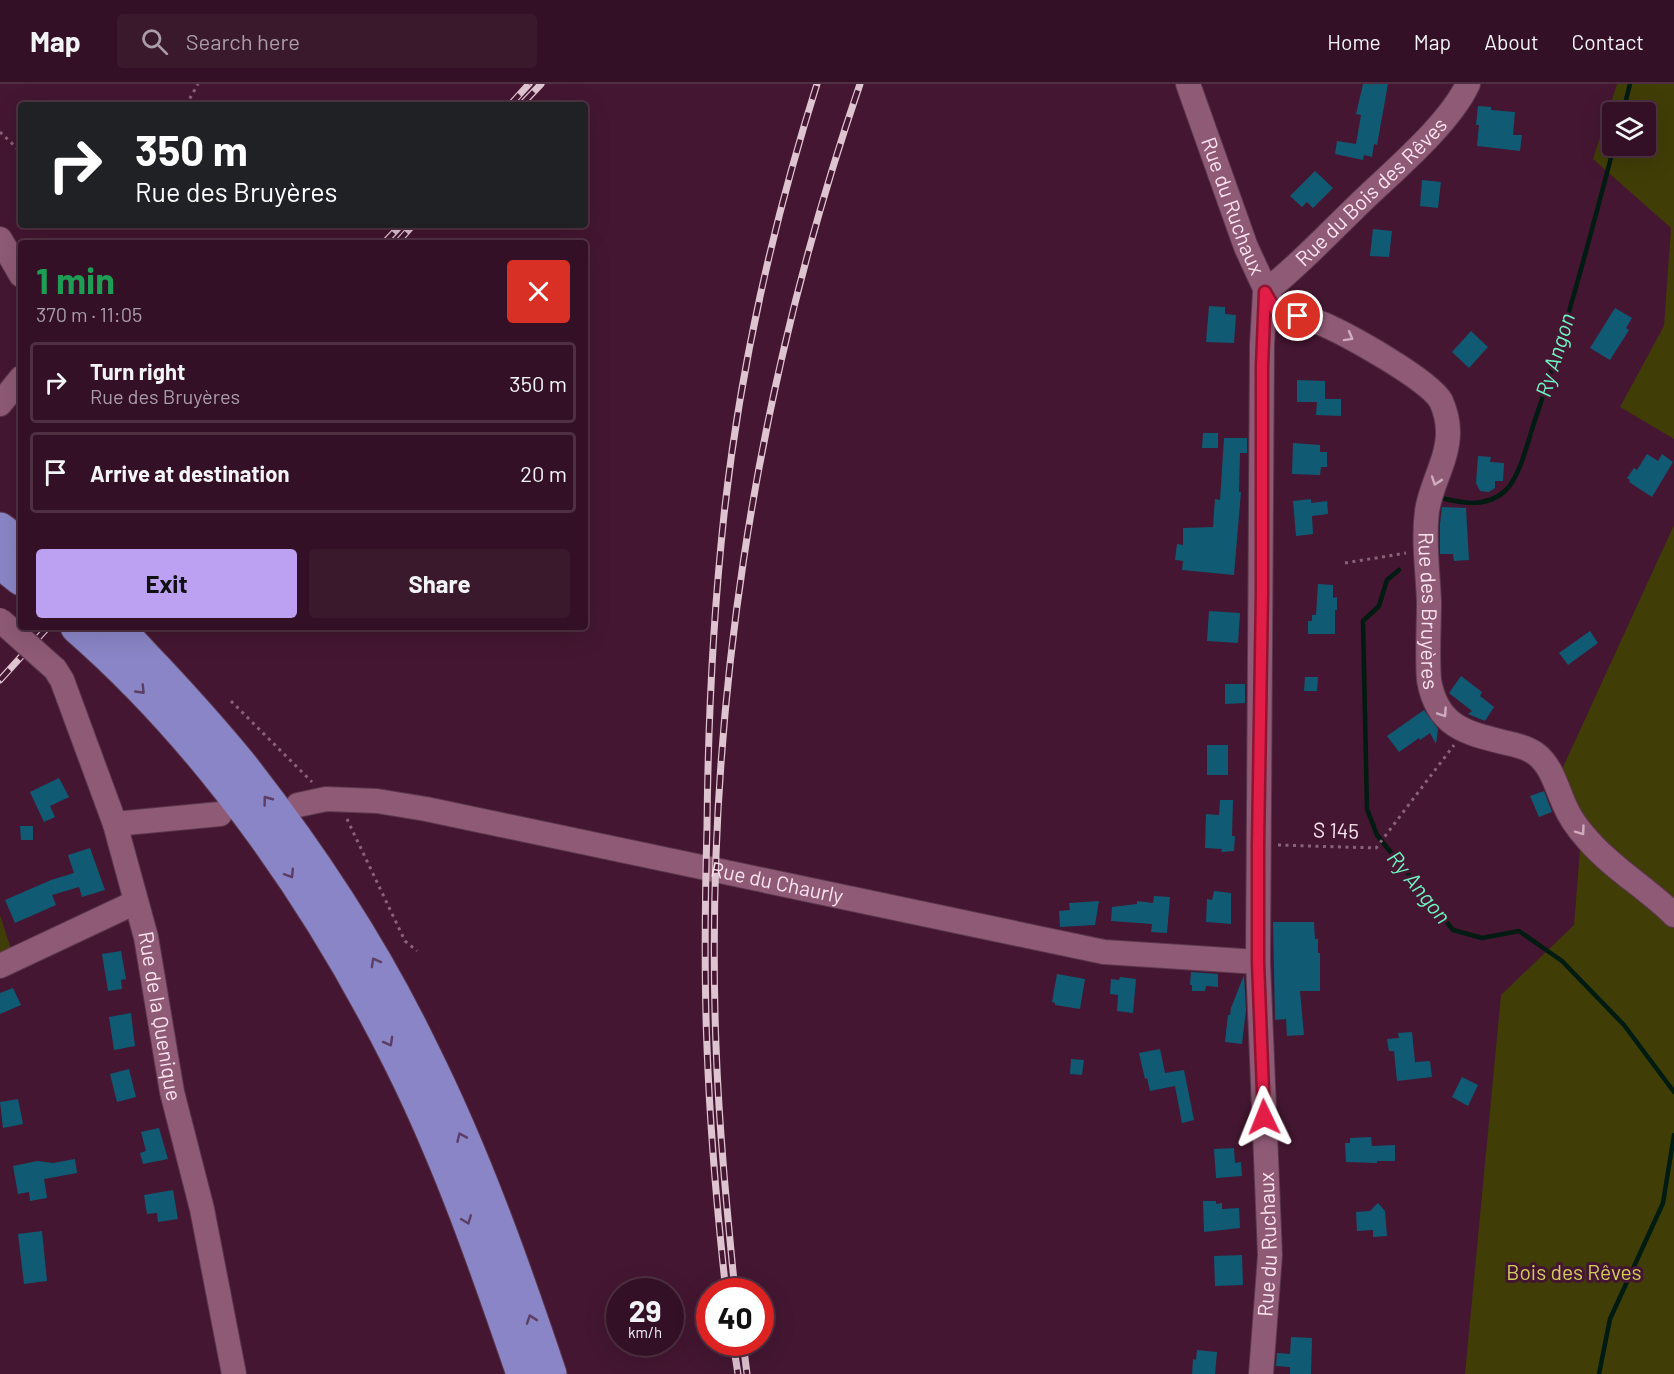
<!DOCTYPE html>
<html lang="en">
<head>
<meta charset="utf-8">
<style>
	body { margin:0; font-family:Barlow,sans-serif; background:#3b192d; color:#f1f3f6; height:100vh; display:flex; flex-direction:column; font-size:22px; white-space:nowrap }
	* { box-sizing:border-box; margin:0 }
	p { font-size:20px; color:#a99da7 }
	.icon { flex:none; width:33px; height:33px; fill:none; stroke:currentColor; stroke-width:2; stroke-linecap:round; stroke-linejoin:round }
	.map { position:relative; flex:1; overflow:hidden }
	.details { position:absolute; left:18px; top:156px; width:570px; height:390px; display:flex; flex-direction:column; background:#331025; border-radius:6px; box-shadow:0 6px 24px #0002,0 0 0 2px #4e3042 }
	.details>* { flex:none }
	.hud { position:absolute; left:18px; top:18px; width:570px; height:126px; border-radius:6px; box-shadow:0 6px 24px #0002,0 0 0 2px #4e3042; background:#202124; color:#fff; overflow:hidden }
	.tools { position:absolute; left:1602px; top:18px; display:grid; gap:12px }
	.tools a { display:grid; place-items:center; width:54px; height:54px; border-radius:6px; background:#331025; box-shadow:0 6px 24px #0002,0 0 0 2px #4e3042; font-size:30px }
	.speed { position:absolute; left:606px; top:1194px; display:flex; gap:12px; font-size:30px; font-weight:700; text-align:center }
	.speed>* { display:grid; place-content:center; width:78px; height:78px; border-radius:50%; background:#331025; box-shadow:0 6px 24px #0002,0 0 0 2px #4e3042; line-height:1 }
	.speed small { font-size:15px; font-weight:400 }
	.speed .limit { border:9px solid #d22; background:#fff; color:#111 }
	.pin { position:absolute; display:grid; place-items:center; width:51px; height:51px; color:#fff; margin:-26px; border:3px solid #fff; border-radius:50%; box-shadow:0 2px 6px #0007 }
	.me { position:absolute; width:66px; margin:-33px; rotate:358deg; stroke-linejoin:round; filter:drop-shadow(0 0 4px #0008) }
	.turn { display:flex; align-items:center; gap:21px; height:126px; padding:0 18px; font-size:27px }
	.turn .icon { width:78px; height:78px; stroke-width:2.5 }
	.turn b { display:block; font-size:42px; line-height:51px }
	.round { display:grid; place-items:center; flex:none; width:63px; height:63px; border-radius:6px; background:#3b192d }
	.headline { display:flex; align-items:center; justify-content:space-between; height:102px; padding:0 18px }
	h1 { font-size:36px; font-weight:700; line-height:45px; color:#1e9e55 }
	.button { display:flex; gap:12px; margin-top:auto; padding:12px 18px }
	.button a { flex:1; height:69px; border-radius:6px; background:#bca0f2; color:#111; font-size:24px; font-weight:700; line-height:69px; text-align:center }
	.button a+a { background:#3b192d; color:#f1f3f6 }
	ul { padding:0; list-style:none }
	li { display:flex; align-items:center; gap:18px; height:81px; margin:0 12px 9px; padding:0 6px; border:3px solid #4e3042; border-radius:6px }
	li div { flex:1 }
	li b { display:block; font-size:22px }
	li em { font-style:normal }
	header { display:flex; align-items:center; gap:36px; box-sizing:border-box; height:84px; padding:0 30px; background:#331025; border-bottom:2px solid #4e3042 }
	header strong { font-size:28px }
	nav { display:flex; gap:33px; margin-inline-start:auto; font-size:21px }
	.search { width:420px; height:54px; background:#3b192d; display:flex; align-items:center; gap:15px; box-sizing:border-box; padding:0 21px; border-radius:6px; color:#a99da7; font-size:22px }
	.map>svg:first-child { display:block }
	.green { fill:#403d07; fill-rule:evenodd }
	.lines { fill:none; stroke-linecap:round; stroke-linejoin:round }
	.stream { stroke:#001b11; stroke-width:4.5 }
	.building { fill:#115a73 }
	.minor-casing { stroke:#5b364c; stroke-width:26 }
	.highway-casing { stroke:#5b364c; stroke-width:35 }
	.path { stroke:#896378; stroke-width:3; stroke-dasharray:3 4.5; stroke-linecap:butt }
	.minor { stroke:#8e5a75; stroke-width:24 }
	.highway { stroke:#8a85c6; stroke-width:33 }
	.rail-casing { stroke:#dec3d0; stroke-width:7 }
	.rail { stroke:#441631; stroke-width:4.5; stroke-dasharray:14; stroke-linecap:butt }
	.minor-bridge-casing { stroke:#5b364c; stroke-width:26; stroke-linecap:butt }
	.minor-bridge { stroke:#8e5a75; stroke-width:24 }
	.oneway { stroke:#cfacbe }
	.oneway2 { stroke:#5c3d65 }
	.route-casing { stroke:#92132f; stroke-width:15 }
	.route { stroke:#e11d48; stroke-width:10 }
	.labels { text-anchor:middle; stroke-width:6; stroke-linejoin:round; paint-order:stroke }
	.street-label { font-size:21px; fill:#fbe3ee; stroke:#441631 }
	.park-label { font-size:21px; fill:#d0cc5d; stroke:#441631 }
	.water-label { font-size:22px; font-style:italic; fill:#71f2c3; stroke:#441631 }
</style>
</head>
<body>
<header>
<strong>Map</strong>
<div class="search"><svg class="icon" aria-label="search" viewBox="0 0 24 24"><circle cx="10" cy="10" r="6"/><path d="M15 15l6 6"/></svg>Search here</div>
<nav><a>Home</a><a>Map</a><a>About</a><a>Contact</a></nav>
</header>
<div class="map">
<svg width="1674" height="1290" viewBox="0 0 1674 1290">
	<rect width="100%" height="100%" fill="#441631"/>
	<!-- green -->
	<g class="green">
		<path d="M1617 0H1674V355L1620 323 1664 242 1671 144 1593 75ZM1612 28H1646V62H1612Z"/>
		<path d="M1674 441V1290H1465L1501 911 1574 841 1581 753 1559 692Z"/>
		<path d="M0 831 14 874 0 880Z"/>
	</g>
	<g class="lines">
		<!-- stream -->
		<g class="stream">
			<path d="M1623 28 1630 0"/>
			<path d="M1437 413C1461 419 1486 425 1506 406 1520 392 1528 357 1534 339 1565 248 1590 154 1614 62"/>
			<path d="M1399 486 1387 496 1379 522 1363 537 1367 725 1377 751 1453 846 1482 854 1519 847 1562 877 1624 941 1674 1008"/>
			<path d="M1599 1290 1610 1235 1663 1119 1674 1051"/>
		</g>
	</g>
	<!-- building -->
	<g class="building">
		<path d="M1363 0H1388L1377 61 1374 60 1372 73 1364 71 1363 76 1335 70 1337 57 1356 60 1361 31 1356 30Z"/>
		<path d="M1478 22 1491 23V26L1515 28 1513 51H1522L1520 67 1477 62 1479 41H1476Z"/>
		<path d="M1315 87 1333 104 1313 124 1307 118 1302 123 1290 112Z"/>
		<path d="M1422 96 1441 98 1438 124 1420 122Z"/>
		<path d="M1373 145 1392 147 1389 173 1370 172Z"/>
		<path d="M1209 222 1225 223V230L1236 231 1234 259 1206 258Z"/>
		<path d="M1615 224 1632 234 1626 244 1629 246 1610 276 1590 264Z"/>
		<path d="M1471 247 1488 263 1469 284 1452 268Z"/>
		<path d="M1297 296 1325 297V315H1341V332L1316 331 1317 318H1297Z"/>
		<path d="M1203 349H1218V364H1202Z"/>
		<path d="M1224 354H1247V369H1240L1239 408H1241L1234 491 1182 486 1183 477 1175 476 1177 460 1183 461V444L1213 443 1215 415 1220 416Z"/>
		<path d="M1293 359 1320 361V368H1327V383H1321L1320 391 1292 390Z"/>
		<path d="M1647 370 1658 377 1662 370 1673 378 1652 413 1629 398 1630 396 1627 394 1634 384 1637 386Z"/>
		<path d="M1478 372 1491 373 1490 378 1504 379 1503 397H1495V404L1489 408 1480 407 1476 399Z"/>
		<path d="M1311 415V419L1327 417 1328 430 1312 432 1313 450 1296 452 1293 417Z"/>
		<path d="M1442 423 1466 424 1469 476 1454 477 1453 470H1440V440Z"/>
		<path d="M1318 500 1333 501V514L1337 513V526H1335V550H1308V537H1312V531H1316Z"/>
		<path d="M1209 527 1240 529 1238 559 1207 557Z"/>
		<path d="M1590 547 1598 559 1568 581 1559 569Z"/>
		<path d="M1461 592 1482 608 1480 612 1494 623 1485 637 1468 630 1472 627 1449 609Z"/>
		<path d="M1305 593H1318L1317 607H1304Z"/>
		<path d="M1225 600H1245V619L1225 620Z"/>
		<path d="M1424 626 1438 645 1436 660 1430 649 1420 656 1419 654 1399 668 1387 652Z"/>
		<rect x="1207" y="661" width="21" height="30"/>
		<path d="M59 694 69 713 50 722 55 733 44 738 30 708Z"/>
		<path d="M1544 707 1552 728 1539 733 1530 712Z"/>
		<path d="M1220 716H1233L1232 752H1235L1234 767 1221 768 1222 765 1205 764 1206 730 1219 731Z"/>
		<path d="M20 742H33V756H21Z"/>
		<path d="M90 764 105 806 82 813 79 803 52 811 56 821 15 839 5 816 51 796 74 789 68 771Z"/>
		<path d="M1214 807 1231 809V840L1206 838 1207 815 1212 816Z"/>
		<path d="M1154 812 1170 813 1167 849 1151 848 1152 840 1111 837 1112 823 1137 820V817L1153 819Z"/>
		<path d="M1099 817 1095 841 1060 843 1059 827 1070 826 1069 819Z"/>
		<path d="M1273 838H1314L1315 855H1318V869H1320V907H1300L1304 951 1287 952 1286 935 1275 936Z"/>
		<path d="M121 867 126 895 121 896 122 905 108 907 102 870Z"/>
		<path d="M1191 888 1218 890V903L1206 902 1205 907H1192V901H1190Z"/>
		<path d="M1057 890 1085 895 1080 925 1055 921V919L1052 918Z"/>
		<path d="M1244 891 1246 926 1242 960 1225 958 1228 931H1230L1231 924Z"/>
		<path d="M1120 893 1136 895 1133 929 1117 927 1118 911 1110 910 1111 895 1119 896Z"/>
		<path d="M13 904 21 921 0 930V909Z"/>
		<path d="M131 929 135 962 114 966 109 933Z"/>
		<path d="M1412 948 1415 978 1430 977 1432 993 1397 997 1394 967H1389L1387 955 1399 954 1398 949Z"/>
		<path d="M1160 965 1165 989 1184 986 1194 1036 1182 1039 1175 1002 1150 1007 1147 994 1145 995 1139 969Z"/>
		<path d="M1071 975 1084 976 1082 991 1070 990Z"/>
		<path d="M129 985 136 1013 117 1018 110 990Z"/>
		<path d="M1462 993 1478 1001 1468 1022 1452 1013Z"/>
		<path d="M18 1015 23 1040 3 1044 0 1018Z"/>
		<path d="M159 1044 168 1075 143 1080 140 1069 146 1067 141 1048Z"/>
		<path d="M1371 1053 1372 1062 1395 1061V1077H1377V1079L1346 1078 1345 1059H1350V1054Z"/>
		<path d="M1234 1064 1235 1079 1241 1078 1242 1092 1216 1094 1214 1065Z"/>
		<path d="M75 1075 77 1089 44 1095 47 1114 30 1117 29 1108 18 1110 13 1082 37 1077 53 1079Z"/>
		<path d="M173 1106 178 1135 158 1138 157 1129 147 1130 144 1111Z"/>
		<path d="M1203 1117H1216V1120L1222 1119V1125L1239 1124 1240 1144 1204 1148Z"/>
		<path d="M1378 1119 1385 1127 1387 1152 1373 1153V1146L1357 1147 1356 1128 1370 1127Z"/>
		<path d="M42 1147 47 1197 24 1200 18 1150Z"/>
		<path d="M1242 1171 1243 1201 1215 1202 1214 1172Z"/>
		<path d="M1291 1253 1312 1254 1311 1290H1290V1283L1276 1282 1277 1269 1290 1270Z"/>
		<path d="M1197 1266 1217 1268 1215 1290H1192L1193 1275 1196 1276Z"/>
	</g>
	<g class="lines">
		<defs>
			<g id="minor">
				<path id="s1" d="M1188 0 1246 163 1275 226C1291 230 1308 234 1323 240 1348 251 1428 295 1441 317 1445 326 1448 338 1448 348 1448 376 1431 400 1427 427 1423 458 1428 488 1429 518 1429 544 1427 570 1429 596 1437 643 1466 649 1507 659 1517 661 1528 664 1536 670 1552 682 1557 705 1565 722 1570 734 1579 746 1588 756 1613 785 1647 804 1674 831"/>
				<path d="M0 155 21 191"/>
				<path id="s2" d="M1265 208C1297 183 1324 154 1353 126 1387 92 1448 43 1468 0"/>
				<path d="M0 320 21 294"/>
				<path id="s3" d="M55 585 62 596 115 740 146 853 172 1008 202 1125 234 1290"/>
				<path id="s4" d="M298 721 326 715 377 717 426 725 1104 868 1258 878"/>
				<path d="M115 740 220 730"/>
				<path d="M0 882 136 818"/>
				<path id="s5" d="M1261 1290 1270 1171 1258 878 1262 261 1265 208"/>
			</g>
			<g id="highway">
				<path d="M0 445 21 461"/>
				<path d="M0 478 21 495"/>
				<path d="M77 543C211 660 321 819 400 978 450 1078 487 1185 523 1290"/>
				<path d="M115 543C130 556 142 571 156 585 185 616 213 647 240 680 310 769 373 864 422 966 474 1070 513 1180 550 1290"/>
			</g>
		</defs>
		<!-- minor casing -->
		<use href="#minor" class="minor-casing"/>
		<!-- highway casing -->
		<use href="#highway" class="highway-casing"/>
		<!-- path -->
		<g class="path">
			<path d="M186 21 198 0"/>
			<path d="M0 48 21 68"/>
			<path d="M1345 479 1406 469"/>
			<path d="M231 617 312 698"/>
			<path d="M347 735 405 857 417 867"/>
			<path d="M1278 761 1376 764 1454 661"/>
		</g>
		<!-- minor -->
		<use href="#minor" class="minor"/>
		<!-- highway -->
		<use href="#highway" class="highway"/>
		<defs>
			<g id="rail">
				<path d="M524 18 541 0"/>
				<path d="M510 21 529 0"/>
				<path d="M384 159 401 141"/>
				<path d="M397 159 413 141"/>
				<path d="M0 596 48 543"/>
				<path d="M726 1208C717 1126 710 1045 707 963 704 890 705 816 707 743 708 638 713 534 724 431 740 285 773 139 817 0"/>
				<path d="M735 1208C727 1126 719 1044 716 962 704 636 754 309 860 0"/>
				<path d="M733 1258 738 1290"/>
				<path d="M743 1258 747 1290"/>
			</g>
		</defs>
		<!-- rail casing -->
		<use href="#rail" class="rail-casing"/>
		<!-- rail -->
		<use href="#rail" class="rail"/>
		<defs>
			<path id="minor-bridge" d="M0 536 55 585"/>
		</defs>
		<!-- minor-bridge casing -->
		<use href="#minor-bridge" class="minor-bridge-casing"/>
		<!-- minor-bridge -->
		<use href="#minor-bridge" class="minor-bridge"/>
	</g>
	<!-- one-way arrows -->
	<defs><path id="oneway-chevron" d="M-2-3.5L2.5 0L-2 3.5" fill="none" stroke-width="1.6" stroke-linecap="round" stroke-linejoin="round" transform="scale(1.5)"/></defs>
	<g class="oneway">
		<use href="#oneway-chevron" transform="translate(1349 253) rotate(29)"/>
		<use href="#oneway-chevron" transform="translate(1436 397) rotate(109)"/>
		<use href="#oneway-chevron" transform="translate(1443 629) rotate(56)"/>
		<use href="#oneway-chevron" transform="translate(1581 747) rotate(54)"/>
	</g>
	<g class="oneway2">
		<use href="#oneway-chevron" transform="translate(141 606) rotate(46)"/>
		<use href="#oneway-chevron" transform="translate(267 716) rotate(-127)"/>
		<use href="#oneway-chevron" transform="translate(290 790) rotate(58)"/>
		<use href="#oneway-chevron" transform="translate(375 878) rotate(-119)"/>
		<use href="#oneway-chevron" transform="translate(389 958) rotate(61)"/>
		<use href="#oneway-chevron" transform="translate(461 1053) rotate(-114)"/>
		<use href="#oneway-chevron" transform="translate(467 1136) rotate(69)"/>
		<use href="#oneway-chevron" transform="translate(531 1235) rotate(-109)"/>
	</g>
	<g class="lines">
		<defs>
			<path id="route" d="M1264 1033 1258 878V762L1262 508V282L1265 208 1275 226 1298 232"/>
		</defs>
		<!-- route casing -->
		<use href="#route" class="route-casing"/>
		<!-- route -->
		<use href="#route" class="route"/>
	</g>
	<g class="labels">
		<!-- street labels -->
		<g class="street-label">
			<text dy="7" stroke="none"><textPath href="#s2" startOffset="146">Rue du Bois des Rêves</textPath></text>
			<text dy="7" stroke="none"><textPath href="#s1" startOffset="130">Rue du Ruchaux</textPath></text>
			<text dy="7" stroke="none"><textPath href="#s1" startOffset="648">Rue des Bruyères</textPath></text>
			<text transform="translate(1336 747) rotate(2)" y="7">S 145</text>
			<text dy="7" stroke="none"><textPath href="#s4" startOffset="488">Rue du Chaurly</textPath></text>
			<text dy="7" stroke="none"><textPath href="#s3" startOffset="364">Rue de la Quenique</textPath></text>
			<text dy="7" stroke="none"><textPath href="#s5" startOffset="130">Rue du Ruchaux</textPath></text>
		</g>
		<!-- park labels -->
		<g class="park-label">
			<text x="1574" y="1196">Bois des Rêves</text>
		</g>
		<!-- water labels -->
		<g class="water-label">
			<text transform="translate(1555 271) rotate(-73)" y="8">Ry Angon</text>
			<text transform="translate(1419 803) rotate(51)" y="8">Ry Angon</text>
		</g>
	</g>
</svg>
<div class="tools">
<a><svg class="icon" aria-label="layers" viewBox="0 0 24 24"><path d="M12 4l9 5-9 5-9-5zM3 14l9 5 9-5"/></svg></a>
</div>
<div class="speed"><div>29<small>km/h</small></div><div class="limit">40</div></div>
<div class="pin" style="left:1298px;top:232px;background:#d93025"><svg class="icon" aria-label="arrive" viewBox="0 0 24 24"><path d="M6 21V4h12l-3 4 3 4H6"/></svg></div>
<svg class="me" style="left:1264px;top:1033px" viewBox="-20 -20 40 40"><path d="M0-17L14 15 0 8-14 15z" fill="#e11d48" stroke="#fff" stroke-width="4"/></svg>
<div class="hud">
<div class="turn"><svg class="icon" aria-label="right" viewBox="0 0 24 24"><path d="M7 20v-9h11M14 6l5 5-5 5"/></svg><div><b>350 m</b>Rue des Bruyères</div></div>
</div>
<section class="details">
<div class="headline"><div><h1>1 min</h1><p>370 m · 11:05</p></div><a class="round" style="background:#d93025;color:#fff"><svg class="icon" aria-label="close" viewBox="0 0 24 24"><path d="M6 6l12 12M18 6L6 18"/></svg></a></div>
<ul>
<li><svg class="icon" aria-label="right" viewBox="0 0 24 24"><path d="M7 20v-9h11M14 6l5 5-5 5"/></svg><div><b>Turn right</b><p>Rue des Bruyères</p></div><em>350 m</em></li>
<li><svg class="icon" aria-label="arrive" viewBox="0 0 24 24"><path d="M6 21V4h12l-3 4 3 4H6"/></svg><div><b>Arrive at destination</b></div><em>20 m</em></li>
</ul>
<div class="button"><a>Exit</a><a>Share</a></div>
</section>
</div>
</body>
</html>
